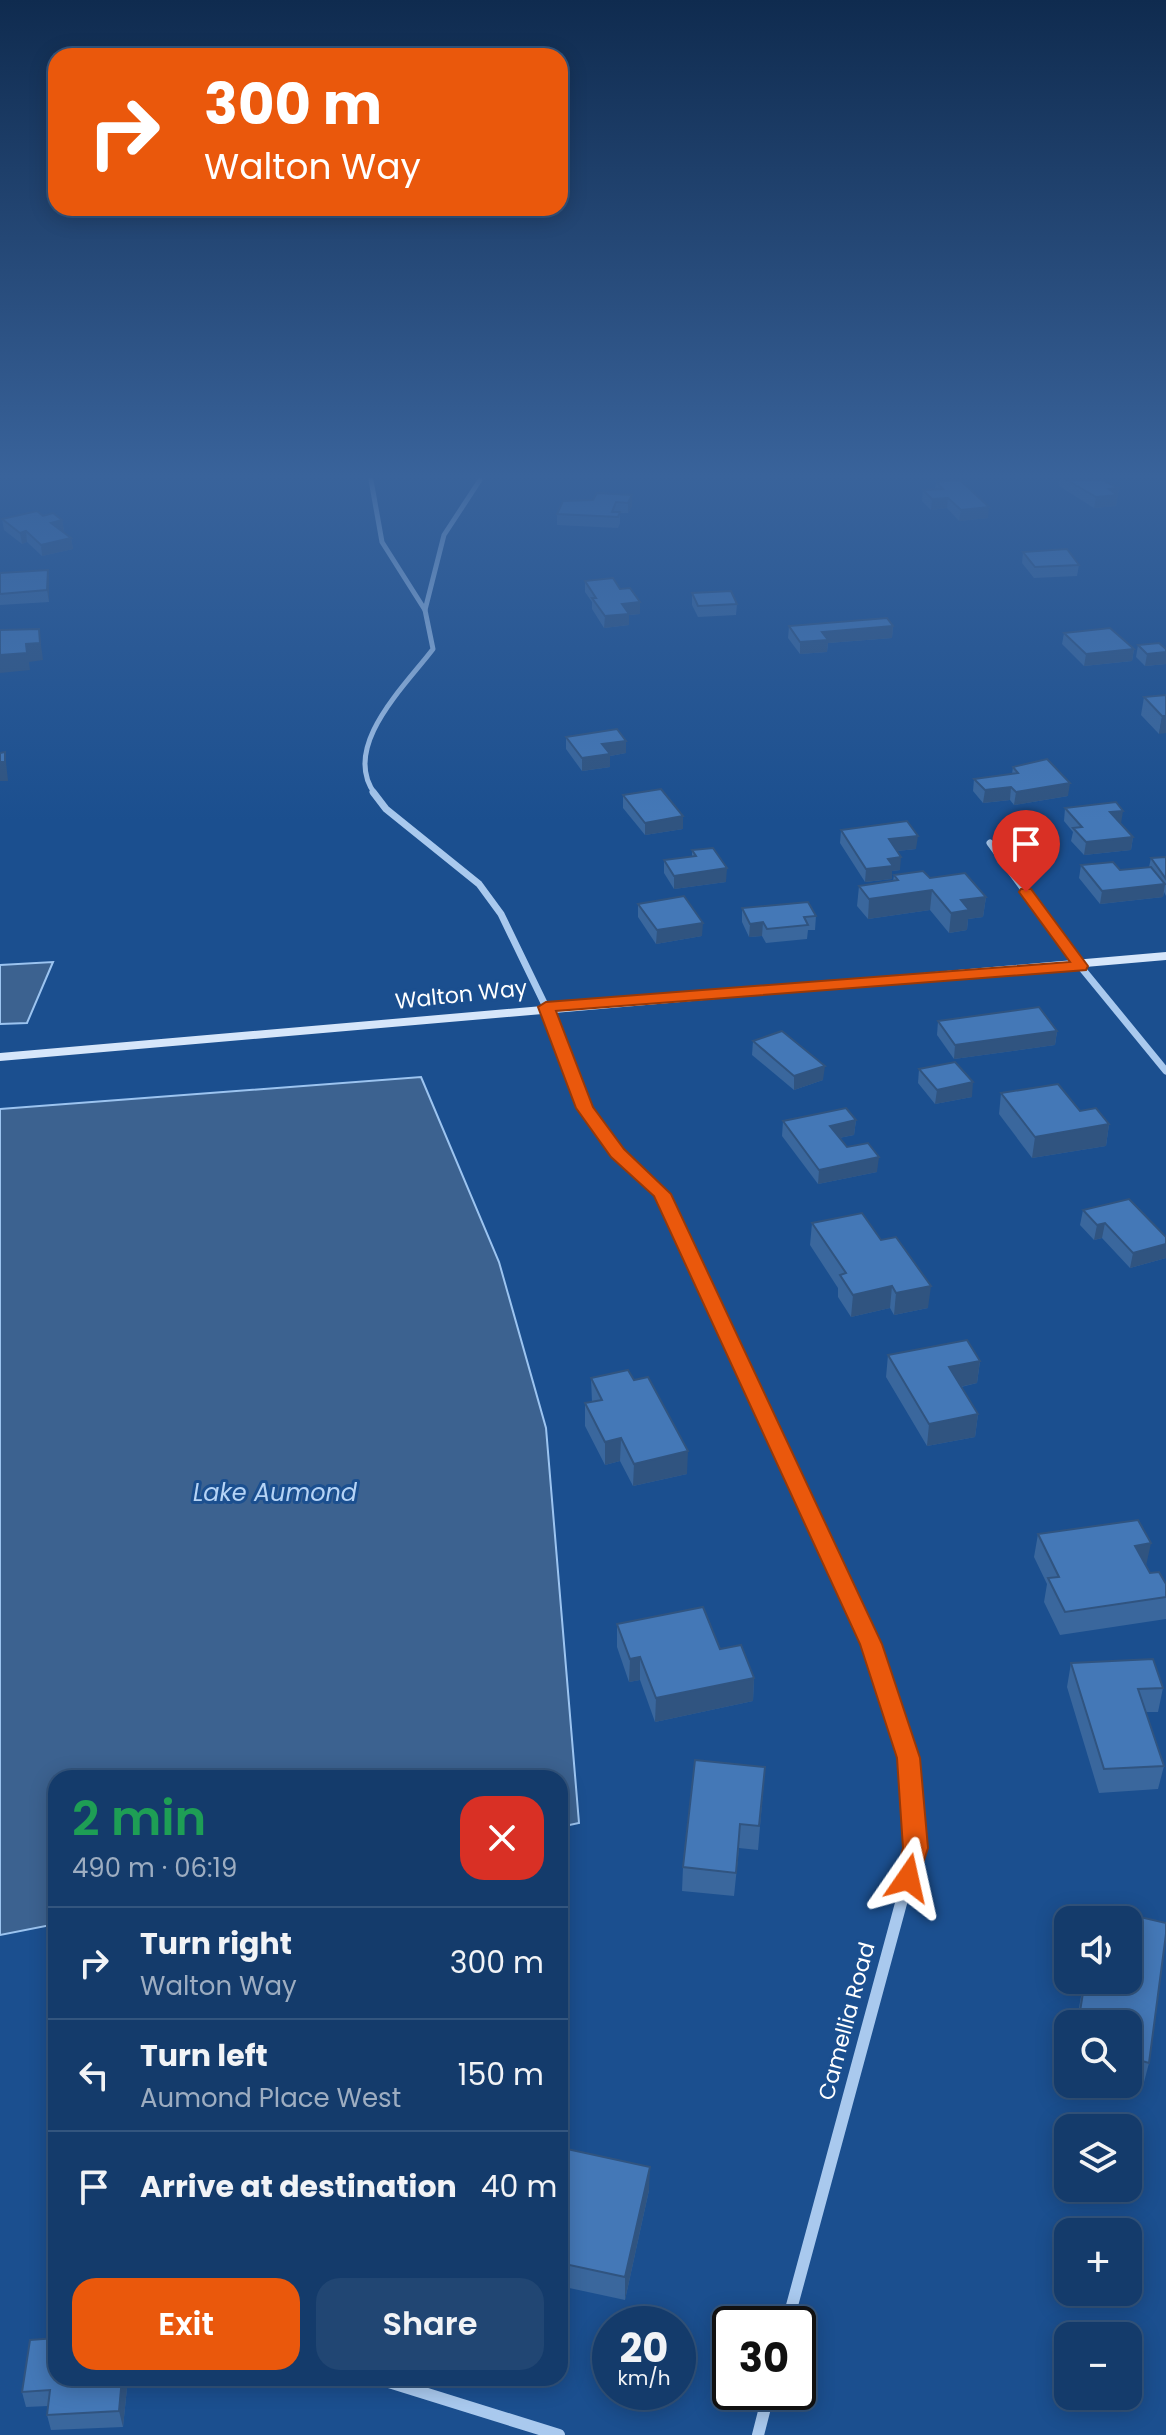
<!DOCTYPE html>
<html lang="en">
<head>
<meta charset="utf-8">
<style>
	body { margin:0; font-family:Poppins,sans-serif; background:#214673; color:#f1f3f6; height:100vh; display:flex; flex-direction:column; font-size:30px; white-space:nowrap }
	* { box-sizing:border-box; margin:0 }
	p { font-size:26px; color:#9dadc1 }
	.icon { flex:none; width:44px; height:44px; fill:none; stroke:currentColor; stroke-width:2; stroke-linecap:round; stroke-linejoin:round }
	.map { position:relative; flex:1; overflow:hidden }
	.drawer { position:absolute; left:48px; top:1770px; width:520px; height:616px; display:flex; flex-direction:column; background:#143b6b; border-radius:24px; box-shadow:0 4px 20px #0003,0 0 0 2px #33557e }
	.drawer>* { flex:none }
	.hud { position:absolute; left:48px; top:48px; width:520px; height:168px; border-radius:24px; box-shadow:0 4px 20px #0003,0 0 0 2px #33557e; background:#ea580c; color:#fff; overflow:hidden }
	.buttons { position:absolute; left:1054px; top:1906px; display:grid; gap:16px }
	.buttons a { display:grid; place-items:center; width:88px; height:88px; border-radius:16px; background:#143b6b; box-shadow:0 4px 20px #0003,0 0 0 2px #33557e; font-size:40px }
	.speed { position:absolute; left:592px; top:2306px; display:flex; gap:16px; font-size:40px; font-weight:700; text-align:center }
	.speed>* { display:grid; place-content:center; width:104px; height:104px; border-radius:50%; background:#143b6b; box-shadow:0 4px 20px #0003,0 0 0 2px #33557e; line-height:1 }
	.speed small { font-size:20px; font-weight:400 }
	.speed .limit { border:4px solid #111; border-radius:12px; background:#fff; color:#111 }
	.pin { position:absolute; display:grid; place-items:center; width:68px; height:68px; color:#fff; margin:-82px -34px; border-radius:50% 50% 50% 0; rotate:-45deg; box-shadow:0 0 8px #0007 }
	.pin .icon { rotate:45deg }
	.me { position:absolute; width:88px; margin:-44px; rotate:11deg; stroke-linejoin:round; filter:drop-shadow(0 0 6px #0008) }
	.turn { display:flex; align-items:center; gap:28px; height:168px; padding:0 24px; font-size:36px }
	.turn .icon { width:104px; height:104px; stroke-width:2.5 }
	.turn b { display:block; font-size:56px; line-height:68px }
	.round { display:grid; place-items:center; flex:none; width:84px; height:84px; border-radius:24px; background:#214673 }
	.summary { display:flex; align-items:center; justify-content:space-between; height:136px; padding:0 24px }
	h1 { font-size:48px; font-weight:600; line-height:60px; color:#1e9e55 }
	.primary-button { display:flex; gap:16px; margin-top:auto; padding:16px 24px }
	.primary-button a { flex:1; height:92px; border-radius:24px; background:#ea580c; color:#fff; font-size:32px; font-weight:600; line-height:92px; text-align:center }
	.primary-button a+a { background:#214673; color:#f1f3f6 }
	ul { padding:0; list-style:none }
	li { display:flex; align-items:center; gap:24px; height:112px; padding:0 24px; border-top:2px solid #33557e }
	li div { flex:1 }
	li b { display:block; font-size:30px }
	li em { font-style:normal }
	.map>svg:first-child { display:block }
	.water { fill:#3c6290; stroke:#9cc4f0; stroke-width:2 }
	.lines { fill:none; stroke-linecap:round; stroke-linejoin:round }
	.street-far3 { stroke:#a9c9ee; stroke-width:5 }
	.street-far2 { stroke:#a9c9ee; stroke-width:7 }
	.street-far1 { stroke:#a9c9ee; stroke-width:9 }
	.street { stroke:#a9c9ee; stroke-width:12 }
	.secondary { fill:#d6e6fa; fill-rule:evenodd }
	.wall { fill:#3a679d }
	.shaded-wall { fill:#305480 }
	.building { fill:#4478b7; stroke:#305480; stroke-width:2 }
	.route { fill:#ea580c; stroke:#983908; stroke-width:2 }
	.labels { text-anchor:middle; stroke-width:6; stroke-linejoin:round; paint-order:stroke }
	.street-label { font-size:22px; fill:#fff; stroke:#1b4f8f }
	.water-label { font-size:24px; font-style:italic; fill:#b5d3f5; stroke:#1b4f8f }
</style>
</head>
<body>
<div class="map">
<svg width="1166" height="2435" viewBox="0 0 1166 2435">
	<rect width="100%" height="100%" fill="#1b4f8f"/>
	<!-- water -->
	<g class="water">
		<path d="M53 962 27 1023 0 1024V965Z"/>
		<path d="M421 1077 499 1262 546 1428 579 1823 560 1827V1778H56V1924L0 1935V1109Z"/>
	</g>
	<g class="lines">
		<!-- street-far3 -->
		<g class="street-far3">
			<path d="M371 480 382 542 425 610 433 649C405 686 340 747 375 794"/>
			<path d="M425 610 444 535 480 480"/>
		</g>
		<!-- street-far2 -->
		<g class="street-far2">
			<path d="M373 792 386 809 479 884 501 914 546 1007 585 1108 617 1153 662 1194 666 1203"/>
			<path d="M990 843 1080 966 1166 1071"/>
		</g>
		<!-- street-far1 -->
		<path class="street-far1" d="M665 1201 871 1644 901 1738"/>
		<!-- street -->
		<g class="street">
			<path d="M787 2324 916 1848 908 1758 901 1736"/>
			<path d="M376 2378 559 2435"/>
			<path d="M758 2435 769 2392"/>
		</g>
		<!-- secondary -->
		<path class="secondary" d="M1166 952V960L0 1061V1053Z"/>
	</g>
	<!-- wall -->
	<g class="wall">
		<path d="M1059 480H1102L1119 488 1116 506 1094 508 1059 486Z"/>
		<path d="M936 482 988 518 959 521 947 508 931 510 922 501 923 490 935 489Z"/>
		<path d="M632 495V506L628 513H620V523L618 528 557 525V514L593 500Z"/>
		<path d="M43 516 62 520 64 531H63L71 538 73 549 42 556 27 542 22 544 4 530 2 519Z"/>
		<path d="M1023 552 1079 565 1077 576 1034 578 1022 563Z"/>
		<path d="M48 570 49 581V602L0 605V573Z"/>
		<path d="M585 581 620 589 640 602V614L629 615V625L604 628 592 609V602L585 592Z"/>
		<path d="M692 593 737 604 736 615 698 617 692 605Z"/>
		<path d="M789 626H893L892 638 828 643 827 652 800 654 788 638Z"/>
		<path d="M1064 633 1134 649 1132 661 1084 666 1062 644Z"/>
		<path d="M1138 645 1166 649V664L1145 666 1136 657Z"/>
		<path d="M1166 695 1159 734 1141 715 1144 697Z"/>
		<path d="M566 737 626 753 610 756V767L582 771 566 749Z"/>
		<path d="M1013 767 1068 796 1014 805 1010 800 983 803 973 791 974 779 1012 774Z"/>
		<path d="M623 795 683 829 645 835 623 808Z"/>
		<path d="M1065 808 1121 824 1133 837 1131 850 1084 855 1071 841 1073 832 1064 821Z"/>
		<path d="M841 830 916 849 897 851 900 870 892 871V879L865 882 840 843Z"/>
		<path d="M692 850 726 882 674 889 664 873V860L692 856Z"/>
		<path d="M1166 857V896L1164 892 1163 897 1100 904 1079 878 1081 865 1120 870 1149 867 1151 858Z"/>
		<path d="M894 875 930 878 986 897 983 917 968 919 967 930 949 933 930 910 868 919 857 906 859 886 893 881Z"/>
		<path d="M638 904 702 936 656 944 638 917Z"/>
		<path d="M742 908 816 916 815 930H808L807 939 766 943 762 936 749 937 742 922Z"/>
		<path d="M938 1021 1057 1031 1055 1045 954 1059 937 1035Z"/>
		<path d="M753 1041 823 1080 794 1090 752 1055Z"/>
		<path d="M919 1069 972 1097 935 1104 918 1083Z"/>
		<path d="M1001 1093 1080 1111 1109 1124 1106 1146 1032 1158 999 1114Z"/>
		<path d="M856 1120 854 1135 839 1138 847 1147 877 1172 818 1184 782 1136 783 1121Z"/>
		<path d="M1083 1210 1166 1237V1258L1130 1268 1102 1238 1094 1240 1080 1225Z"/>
		<path d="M812 1223 928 1308 894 1315 890 1308 851 1317 838 1297V1288L810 1245Z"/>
		<path d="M888 1355 980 1361 977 1383 961 1387 978 1414 975 1437 927 1446 886 1377Z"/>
		<path d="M591 1378 687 1474 633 1486 620 1461 605 1465 585 1426V1403L592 1402Z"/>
		<path d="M1038 1534 1150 1573 1166 1584V1619L1060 1635 1044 1602 1047 1584 1034 1557Z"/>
		<path d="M617 1624 720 1649 754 1678 753 1701 655 1722 640 1680 629 1682 617 1647Z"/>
		<path d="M1071 1663 1163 1688 1158 1712H1146L1164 1766 1158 1789 1099 1793 1067 1687Z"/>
		<path d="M765 1767 758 1850 739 1848 734 1896 682 1891 683 1867Z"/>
		<path d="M1097 1907 1166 1923V1934L1149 2063 1143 2086 1128 2082V2024H1076L1084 1980H1128V1920H1094Z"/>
		<path d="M560 2178 649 2190 625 2300 560 2286Z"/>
		<path d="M128 2378 123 2427 51 2430 47 2415 48 2406 26 2407 22 2392Z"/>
	</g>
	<!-- shaded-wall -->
	<g class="shaded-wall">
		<path d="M1119 488 1116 506 1094 508 1096 497 1109 489Z"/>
		<path d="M632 495V506L628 513V503Z"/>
		<path d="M948 498 947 508 931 510 932 499Z"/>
		<path d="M989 507 988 518 959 521 961 510Z"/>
		<path d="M62 520 64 531 52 534 51 523Z"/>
		<path d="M26 531 27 542 22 544 20 533Z"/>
		<path d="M71 538 73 549 42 556 41 545Z"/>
		<path d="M48 570 49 581V602L47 590Z"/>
		<path d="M640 602V614L629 615V625L604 628 605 616 622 604Z"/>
		<path d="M893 626 892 638 828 643 827 652 800 654V642L822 632Z"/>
		<path d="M39 629 43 660 29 662 30 670 0 673V655L26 644Z"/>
		<path d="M1134 649 1132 661 1084 666 1086 654Z"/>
		<path d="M1166 652V664L1145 666 1147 654Z"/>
		<path d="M1162 716H1166V733L1159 734Z"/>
		<path d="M626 741V753L610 756V767L582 771V758L602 744Z"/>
		<path d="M5 752 8 781H0V762Z"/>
		<path d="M1070 783 1068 796 1014 805 1016 792Z"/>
		<path d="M1011 787 1010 800 983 803 985 790Z"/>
		<path d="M1123 811 1121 824 1110 812Z"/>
		<path d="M683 816V829L645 835V823Z"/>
		<path d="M918 836 916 849 887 852 889 839Z"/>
		<path d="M1133 837 1131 850 1084 855 1086 842Z"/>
		<path d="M901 857 900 870 892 871V879L865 882 866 869 888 859Z"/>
		<path d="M727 868 726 882 674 889V876Z"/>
		<path d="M1165 884 1163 897 1100 904 1102 891Z"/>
		<path d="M932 890 930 910 868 919 869 899Z"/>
		<path d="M986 897 983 917 968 919 967 930 949 933 951 913 961 900Z"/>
		<path d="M763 922 762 936 749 937 750 924Z"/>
		<path d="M703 923 702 936 656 944 657 930Z"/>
		<path d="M1057 1031 1055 1045 954 1059 955 1045Z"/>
		<path d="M825 1066 823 1080 794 1090V1076Z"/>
		<path d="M973 1082 972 1097 935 1104 937 1090Z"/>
		<path d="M856 1120 854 1135 829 1140 830 1126Z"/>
		<path d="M1109 1124 1106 1146 1032 1158 1035 1137Z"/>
		<path d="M879 1157 877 1172 818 1184 819 1170Z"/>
		<path d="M1105 1223 1102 1238 1094 1240 1097 1225Z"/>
		<path d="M1166 1244V1258L1130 1268 1133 1253Z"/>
		<path d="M892 1286 890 1308 851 1317 853 1295Z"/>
		<path d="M931 1286 928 1308 894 1315 896 1293Z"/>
		<path d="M980 1361 977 1383 946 1390 949 1367Z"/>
		<path d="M978 1414 975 1437 927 1446 929 1424Z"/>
		<path d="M621 1438 620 1461 605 1465V1442Z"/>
		<path d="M688 1451 687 1474 633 1486 634 1464Z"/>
		<path d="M1151 1543 1146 1566 1135 1546Z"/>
		<path d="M640 1657V1680L629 1682 630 1659Z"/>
		<path d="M754 1678 753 1701 655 1722 656 1698Z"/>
		<path d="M650 2167 649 2190 625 2300V2277Z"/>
		<path d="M122 2378H128L123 2427 119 2411Z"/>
	</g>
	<!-- building -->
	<g class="building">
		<path d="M960 480 989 507 961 510 948 498 932 499 923 490 943 489 936 482Z"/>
		<path d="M1067 480H1102L1119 488 1109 489 1117 495 1096 497Z"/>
		<path d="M597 493 632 495 628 503 616 502 612 512H620L618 517 557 514 563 501 593 500Z"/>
		<path d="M37 511 43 516 53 513 62 520 51 523 71 538 41 545 26 531 20 533 2 519Z"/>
		<path d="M1067 549 1079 565 1035 567 1023 552Z"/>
		<path d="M48 570 47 590 0 594V573Z"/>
		<path d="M613 578 620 589 630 588 640 602 622 604 629 614 605 616 592 598H596L585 581Z"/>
		<path d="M731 591 737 604 698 606 692 593Z"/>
		<path d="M887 618 893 626 822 632 828 640 800 642 789 626Z"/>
		<path d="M1110 628 1134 649 1086 654 1064 633Z"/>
		<path d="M39 629 40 643 26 644 27 653 0 655V630Z"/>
		<path d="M1159 643 1166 649V652L1147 654 1138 645Z"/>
		<path d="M1166 695V716H1162L1144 697Z"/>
		<path d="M617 729 626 741 602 744 610 754 582 758 566 737Z"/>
		<path d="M5 752V762H0V753Z"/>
		<path d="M1047 759 1070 783 1016 792 1011 787 985 790 974 779 1018 773 1013 767Z"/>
		<path d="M661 789 683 816 645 823 623 795Z"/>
		<path d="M1116 802 1123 811 1110 812 1133 837 1086 842 1073 828 1082 827 1065 808Z"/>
		<path d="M907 821 918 836 889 839 901 857 888 859 893 866 866 869 841 830Z"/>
		<path d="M713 848 727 868 674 876 664 860 696 856 692 850Z"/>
		<path d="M1166 857V879L1151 858Z"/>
		<path d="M1113 862 1120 870 1151 867 1165 884 1102 891 1081 865Z"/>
		<path d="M923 871 930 878 965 873 986 897 961 900 969 910 951 913 932 890 869 899 859 886 898 880 894 875Z"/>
		<path d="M684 896 703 923 657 930 638 904Z"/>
		<path d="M808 902 816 916 804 917 808 925 767 929 763 922 750 924 742 908Z"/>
		<path d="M1039 1007 1057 1031 955 1045 938 1021Z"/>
		<path d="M782 1031 825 1066 794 1076 753 1041Z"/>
		<path d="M955 1062 973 1082 937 1090 919 1069Z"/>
		<path d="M1058 1084 1080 1111 1096 1108 1109 1124 1035 1137 1001 1093Z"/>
		<path d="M846 1108 856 1120 830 1126 847 1147 868 1143 879 1157 819 1170 783 1121Z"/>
		<path d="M1129 1199 1166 1237V1244L1133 1253 1105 1223 1097 1225 1083 1210Z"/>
		<path d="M862 1213 881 1240 896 1237 931 1286 896 1293 892 1286 853 1295 840 1275 846 1273 812 1223Z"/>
		<path d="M967 1340 980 1361 949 1367 978 1414 929 1424 888 1355Z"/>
		<path d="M628 1370 634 1380 648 1377 688 1451 634 1464 621 1438 605 1442 585 1403 602 1400 591 1378Z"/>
		<path d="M1138 1520 1151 1543 1135 1546 1150 1573 1159 1572 1166 1584V1597L1065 1612 1048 1578 1059 1577 1038 1534Z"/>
		<path d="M703 1607 720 1649 741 1645 754 1678 656 1698 640 1657 630 1659 617 1624Z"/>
		<path d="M1153 1659 1163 1688 1138 1689 1164 1766 1104 1769 1071 1663Z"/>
		<path d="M695 1760 765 1767 759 1826 740 1824 736 1873 683 1867Z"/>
		<path d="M1097 1907 1166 1923V1934L1149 2063 1128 2057V2024H1078L1085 1980H1128V1920H1095Z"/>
		<path d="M567 2149 650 2167 625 2277 560 2263V2178Z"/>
		<path d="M56 2338V2378H122L119 2411 47 2415 50 2390 22 2392 30 2340Z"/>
	</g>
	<!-- sky -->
	<linearGradient id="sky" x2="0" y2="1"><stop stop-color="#0f2b4f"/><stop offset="0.58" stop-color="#39639b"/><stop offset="1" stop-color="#39639b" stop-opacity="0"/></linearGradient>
	<rect width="1166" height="821" fill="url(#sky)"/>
	<!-- route -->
	<path class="route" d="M1021 889H1031L1088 966 1086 970 556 1011 593 1107 624 1149 671 1194 882 1644 920 1758 928 1848 916 1885 908 1888 899 1885 895 1878 903 1848 897 1758 860 1644 654 1196 611 1157 576 1108 538 1007 546 1002 1070 962 1019 892Z"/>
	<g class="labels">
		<!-- street labels -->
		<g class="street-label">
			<text transform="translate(461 994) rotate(-6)" y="8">Walton Way</text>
			<text transform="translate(846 2021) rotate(-75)" y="8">Camellia Road</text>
		</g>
		<!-- water labels -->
		<g class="water-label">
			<text x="275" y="1501">Lake Aumond</text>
		</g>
	</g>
</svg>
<div class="buttons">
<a><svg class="icon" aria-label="sound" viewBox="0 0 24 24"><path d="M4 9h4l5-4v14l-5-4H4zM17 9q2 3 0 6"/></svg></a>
<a><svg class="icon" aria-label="search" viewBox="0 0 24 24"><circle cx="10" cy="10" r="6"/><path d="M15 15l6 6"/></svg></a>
<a><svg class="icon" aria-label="layers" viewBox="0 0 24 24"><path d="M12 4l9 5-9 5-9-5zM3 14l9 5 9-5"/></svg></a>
<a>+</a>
<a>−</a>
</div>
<div class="speed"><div>20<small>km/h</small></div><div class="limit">30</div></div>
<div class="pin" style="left:1026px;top:892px;background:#d93025"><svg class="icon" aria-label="arrive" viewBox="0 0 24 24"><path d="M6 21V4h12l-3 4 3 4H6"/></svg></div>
<svg class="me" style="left:908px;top:1878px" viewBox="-20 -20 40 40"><path d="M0-17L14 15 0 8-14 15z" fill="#ea580c" stroke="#fff" stroke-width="4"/></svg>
<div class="hud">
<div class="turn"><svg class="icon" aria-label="right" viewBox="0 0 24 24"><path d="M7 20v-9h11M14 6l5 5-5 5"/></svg><div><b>300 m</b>Walton Way</div></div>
</div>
<section class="drawer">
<div class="summary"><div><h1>2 min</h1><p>490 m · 06:19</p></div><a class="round" style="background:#d93025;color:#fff"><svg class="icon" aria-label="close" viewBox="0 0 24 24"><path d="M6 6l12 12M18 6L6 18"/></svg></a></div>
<ul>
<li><svg class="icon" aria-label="right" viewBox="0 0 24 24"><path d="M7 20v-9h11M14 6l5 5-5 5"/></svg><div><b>Turn right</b><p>Walton Way</p></div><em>300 m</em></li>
<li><svg class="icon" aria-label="left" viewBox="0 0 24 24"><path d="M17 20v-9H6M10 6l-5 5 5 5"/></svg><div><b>Turn left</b><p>Aumond Place West</p></div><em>150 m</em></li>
<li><svg class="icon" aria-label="arrive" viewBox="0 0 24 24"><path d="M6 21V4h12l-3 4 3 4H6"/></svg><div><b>Arrive at destination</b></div><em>40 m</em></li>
</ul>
<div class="primary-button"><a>Exit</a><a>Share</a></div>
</section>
</div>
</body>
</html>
